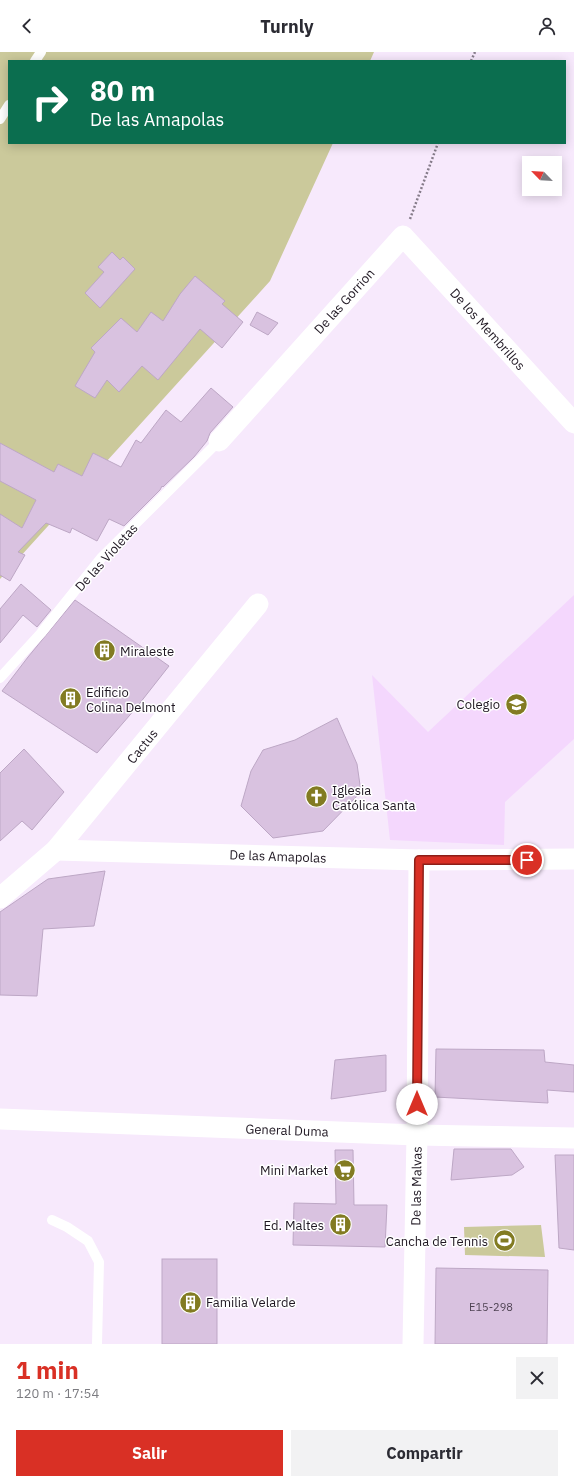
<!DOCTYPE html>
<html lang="es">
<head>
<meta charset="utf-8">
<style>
	body { margin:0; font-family:"IBM Plex Sans",sans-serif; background:#f2f2f3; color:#2b2b33; height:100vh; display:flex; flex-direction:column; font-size:15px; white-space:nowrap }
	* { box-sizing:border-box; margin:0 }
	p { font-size:13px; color:#7c7c81 }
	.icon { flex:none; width:22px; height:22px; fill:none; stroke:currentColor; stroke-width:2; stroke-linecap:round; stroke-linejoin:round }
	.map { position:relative; height:1292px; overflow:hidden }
	.side { display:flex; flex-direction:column; background:#fff; flex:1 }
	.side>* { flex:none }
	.banner { position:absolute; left:8px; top:8px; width:558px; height:84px; border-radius:0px; box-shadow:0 2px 10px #0003; background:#0b6e4f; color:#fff; overflow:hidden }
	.needle { width:26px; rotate:295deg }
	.controls { position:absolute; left:522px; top:104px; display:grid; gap:8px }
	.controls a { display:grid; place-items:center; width:40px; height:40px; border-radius:0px; background:#fff; box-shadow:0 2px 10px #0003; font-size:20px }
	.pin { position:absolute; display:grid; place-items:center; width:34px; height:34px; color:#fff; margin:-17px; border:2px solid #fff; border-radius:50%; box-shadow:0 1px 4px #0007 }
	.me { position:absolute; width:44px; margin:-22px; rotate:0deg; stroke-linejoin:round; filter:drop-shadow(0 0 3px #0008) }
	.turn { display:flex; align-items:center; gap:14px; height:84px; padding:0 16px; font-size:18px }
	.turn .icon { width:52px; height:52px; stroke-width:2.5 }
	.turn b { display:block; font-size:28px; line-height:34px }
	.round { display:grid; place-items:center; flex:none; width:42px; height:42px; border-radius:0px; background:#f2f2f3 }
	.head { display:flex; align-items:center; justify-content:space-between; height:68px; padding:0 16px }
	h1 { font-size:24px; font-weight:800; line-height:30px; color:#d93025 }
	.cta { display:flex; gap:8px; margin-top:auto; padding:8px 16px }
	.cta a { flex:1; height:46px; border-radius:0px; background:#d93025; color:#fff; font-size:16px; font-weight:800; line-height:46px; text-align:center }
	.cta a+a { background:#f2f2f3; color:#2b2b33 }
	header { display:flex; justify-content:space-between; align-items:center; height:52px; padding:0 16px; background:#fff; font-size:18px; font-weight:800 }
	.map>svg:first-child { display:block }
	.built { fill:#f4d7fd }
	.green { fill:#cbc99b }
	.building { fill:#d9c2e0; stroke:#bda7c5 }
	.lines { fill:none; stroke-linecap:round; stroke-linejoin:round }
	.path { stroke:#867c8a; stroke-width:2.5; stroke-dasharray:2 2; stroke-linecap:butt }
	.service { stroke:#fff; stroke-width:10 }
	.minor { stroke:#fff; stroke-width:21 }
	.route-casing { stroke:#8d1f18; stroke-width:10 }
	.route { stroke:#d93025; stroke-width:7 }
	.labels { text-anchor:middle; stroke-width:3; stroke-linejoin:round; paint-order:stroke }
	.number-label { font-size:11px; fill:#4e4252 }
	.street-label { font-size:13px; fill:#1f1722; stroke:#fff }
	.poi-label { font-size:13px; fill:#1f1722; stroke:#fff; text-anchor:start }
</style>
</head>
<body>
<header><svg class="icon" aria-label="back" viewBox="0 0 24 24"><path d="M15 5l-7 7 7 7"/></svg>Turnly<svg class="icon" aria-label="person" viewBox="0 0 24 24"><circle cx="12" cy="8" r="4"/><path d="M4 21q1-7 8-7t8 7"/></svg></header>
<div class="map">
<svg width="574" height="1292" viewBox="0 0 574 1292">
	<rect width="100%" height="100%" fill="#f7e9fc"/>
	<!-- built -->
	<path class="built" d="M574 543V687L505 750 504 793 390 788 372 623 428 680Z"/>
	<!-- green -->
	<g class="green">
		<path d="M0 0H374L370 9H9V91H333L270 229 0 527Z"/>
		<path d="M541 1173 545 1205 465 1203 464 1175Z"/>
	</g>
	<!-- building -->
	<g class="building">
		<path d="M112 200 120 208 123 205 135 217 100 256 85 241 104 220 98 215Z"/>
		<path d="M195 224 225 249 222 252 243 270 222 296 200 277 158 328 142 314 119 340 107 328 95 346 75 334 95 300 91 296 121 266 137 280 151 260 163 269 180 242Z"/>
		<path d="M257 260 278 271 268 283 250 273Z"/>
		<path d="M211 336 233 355 210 381 207 389 194 405 163 435 162 434 160 438 124 474 109 467 97 489 72 476 70 481 46 471 18 500 25 503 10 529 0 523V462L22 476 36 448 0 429V391L54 420 58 412 82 424 93 401 121 415 136 388 141 391 166 358 181 370Z"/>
		<path d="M21 532 51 558 37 575 23 563 0 591V557Z"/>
		<path d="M75 548 169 614 136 656 97 701 2 639 28 605Z"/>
		<path d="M337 666 357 712 361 740 323 779 273 786 241 754 251 719 263 698 295 688Z"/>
		<path d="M24 697 64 740 32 778 22 769 0 789V721Z"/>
		<path d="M105 819 94 874 43 877 37 944 0 943V860L48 827Z"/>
		<path d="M436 997 544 998 545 1010 574 1013V1040L547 1038 548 1051 435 1045Z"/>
		<path d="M386 1003V1039L331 1047 335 1008Z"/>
		<path d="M454 1097H511L524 1115 512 1123 451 1128Z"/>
		<path d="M335 1098H353L354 1153H387L385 1195 293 1193 294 1151 336 1152Z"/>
		<path d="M555 1103H574V1198L559 1196Z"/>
		<rect x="162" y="1207" width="55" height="85"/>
		<path d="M436 1216 548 1218 547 1292H435Z"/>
	</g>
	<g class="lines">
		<!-- path -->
		<g class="path">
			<path d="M471 9 475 0"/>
			<path d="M410 167 438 91"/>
		</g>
		<!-- service -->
		<g class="service">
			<path d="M35 9 41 0"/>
			<path d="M0 67 9 53"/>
			<path d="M0 626 41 581 102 505 219 389"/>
			<path d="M52 1168 67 1175 88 1189 99 1210 97 1292"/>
		</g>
		<!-- minor -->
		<g class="minor">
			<path d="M219 389 403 184 574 371"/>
			<path d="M56 798 419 808 574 807"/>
			<path d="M0 846 56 798 258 552"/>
			<path d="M0 1067 417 1083 574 1086"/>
			<path d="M413 1292 417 1083 419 808"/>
		</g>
	</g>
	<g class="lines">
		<defs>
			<path id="route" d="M417 1052 419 808H527"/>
		</defs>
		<!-- route casing -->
		<use href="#route" class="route-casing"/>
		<!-- route -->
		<use href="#route" class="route"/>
	</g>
	<!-- icons -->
	<defs>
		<symbol id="building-disc" viewBox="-11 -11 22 22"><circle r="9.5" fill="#827b22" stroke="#fff"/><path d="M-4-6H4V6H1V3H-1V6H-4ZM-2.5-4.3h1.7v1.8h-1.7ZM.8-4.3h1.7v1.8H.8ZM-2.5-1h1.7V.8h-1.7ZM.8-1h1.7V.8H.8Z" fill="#fff"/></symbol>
		<symbol id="school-disc" viewBox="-11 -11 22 22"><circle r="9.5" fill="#827b22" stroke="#fff"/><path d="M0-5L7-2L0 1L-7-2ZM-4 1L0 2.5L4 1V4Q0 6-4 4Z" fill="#fff"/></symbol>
		<symbol id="church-disc" viewBox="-11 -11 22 22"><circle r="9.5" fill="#827b22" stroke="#fff"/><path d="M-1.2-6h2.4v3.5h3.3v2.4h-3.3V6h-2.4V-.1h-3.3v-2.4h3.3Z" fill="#fff"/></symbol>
		<symbol id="supermarket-disc" viewBox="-11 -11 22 22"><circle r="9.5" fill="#827b22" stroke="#fff"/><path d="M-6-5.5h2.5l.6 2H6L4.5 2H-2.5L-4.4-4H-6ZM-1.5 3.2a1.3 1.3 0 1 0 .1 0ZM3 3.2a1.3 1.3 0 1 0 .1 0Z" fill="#fff"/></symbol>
		<symbol id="stadium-disc" viewBox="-11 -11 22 22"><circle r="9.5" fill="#827b22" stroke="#fff"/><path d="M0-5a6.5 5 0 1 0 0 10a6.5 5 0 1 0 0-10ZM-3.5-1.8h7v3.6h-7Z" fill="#fff"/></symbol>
	</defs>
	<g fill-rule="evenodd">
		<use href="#building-disc" x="92" y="586" width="25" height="25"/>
		<use href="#building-disc" x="58" y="634" width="25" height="25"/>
		<use href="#school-disc" x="504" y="640" width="25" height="25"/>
		<use href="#church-disc" x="304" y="732" width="25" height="25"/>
		<use href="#supermarket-disc" x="332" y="1106" width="25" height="25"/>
		<use href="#building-disc" x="328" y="1160" width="25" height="25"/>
		<use href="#stadium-disc" x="492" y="1176" width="25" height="25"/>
		<use href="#building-disc" x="178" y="1238" width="25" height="25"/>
	</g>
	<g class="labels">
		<!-- number labels -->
		<g class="number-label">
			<text x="491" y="1259">E15-298</text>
		</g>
		<!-- street labels -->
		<g class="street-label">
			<text transform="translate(344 249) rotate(-48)" y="5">De las Gorrion</text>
			<text transform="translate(488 277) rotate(48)" y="5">De los Membrillos</text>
			<text transform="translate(106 505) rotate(-48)" y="5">De las Violetas</text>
			<text transform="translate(142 694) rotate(-51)" y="5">Cactus</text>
			<text transform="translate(278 804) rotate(2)" y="5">De las Amapolas</text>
			<text transform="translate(287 1078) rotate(2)" y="5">General Duma</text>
			<text transform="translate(416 1134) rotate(-89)" y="5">De las Malvas</text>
		</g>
		<!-- poi labels -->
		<g class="poi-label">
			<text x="120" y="604">Miraleste</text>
			<text x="86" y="645">Edificio<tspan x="86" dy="15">Colina Delmont</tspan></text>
			<text x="500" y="657" text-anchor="end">Colegio</text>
			<text x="332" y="743">Iglesia<tspan x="332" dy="15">Católica Santa</tspan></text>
			<text x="328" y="1123" text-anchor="end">Mini Market</text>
			<text x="324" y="1178" text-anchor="end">Ed. Maltes</text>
			<text x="488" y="1194" text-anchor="end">Cancha de Tennis</text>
			<text x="206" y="1255">Familia Velarde</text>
		</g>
	</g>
</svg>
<div class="controls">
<a><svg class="needle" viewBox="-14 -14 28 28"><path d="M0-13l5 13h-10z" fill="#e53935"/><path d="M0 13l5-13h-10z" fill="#7c7c81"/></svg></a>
</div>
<div class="pin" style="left:527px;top:808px;background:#d93025"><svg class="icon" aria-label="arrive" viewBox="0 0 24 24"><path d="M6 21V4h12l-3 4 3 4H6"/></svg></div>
<svg class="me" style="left:417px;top:1052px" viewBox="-20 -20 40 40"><circle r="19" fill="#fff"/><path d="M0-13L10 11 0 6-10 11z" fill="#d93025"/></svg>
<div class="banner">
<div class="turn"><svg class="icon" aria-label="right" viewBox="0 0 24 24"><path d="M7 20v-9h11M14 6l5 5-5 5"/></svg><div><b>80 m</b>De las Amapolas</div></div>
</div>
</div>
<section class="side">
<div class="head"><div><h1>1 min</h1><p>120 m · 17:54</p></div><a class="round"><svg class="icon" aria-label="close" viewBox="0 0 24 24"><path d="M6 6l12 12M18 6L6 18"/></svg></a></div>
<div class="cta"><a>Salir</a><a>Compartir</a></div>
</section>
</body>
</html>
